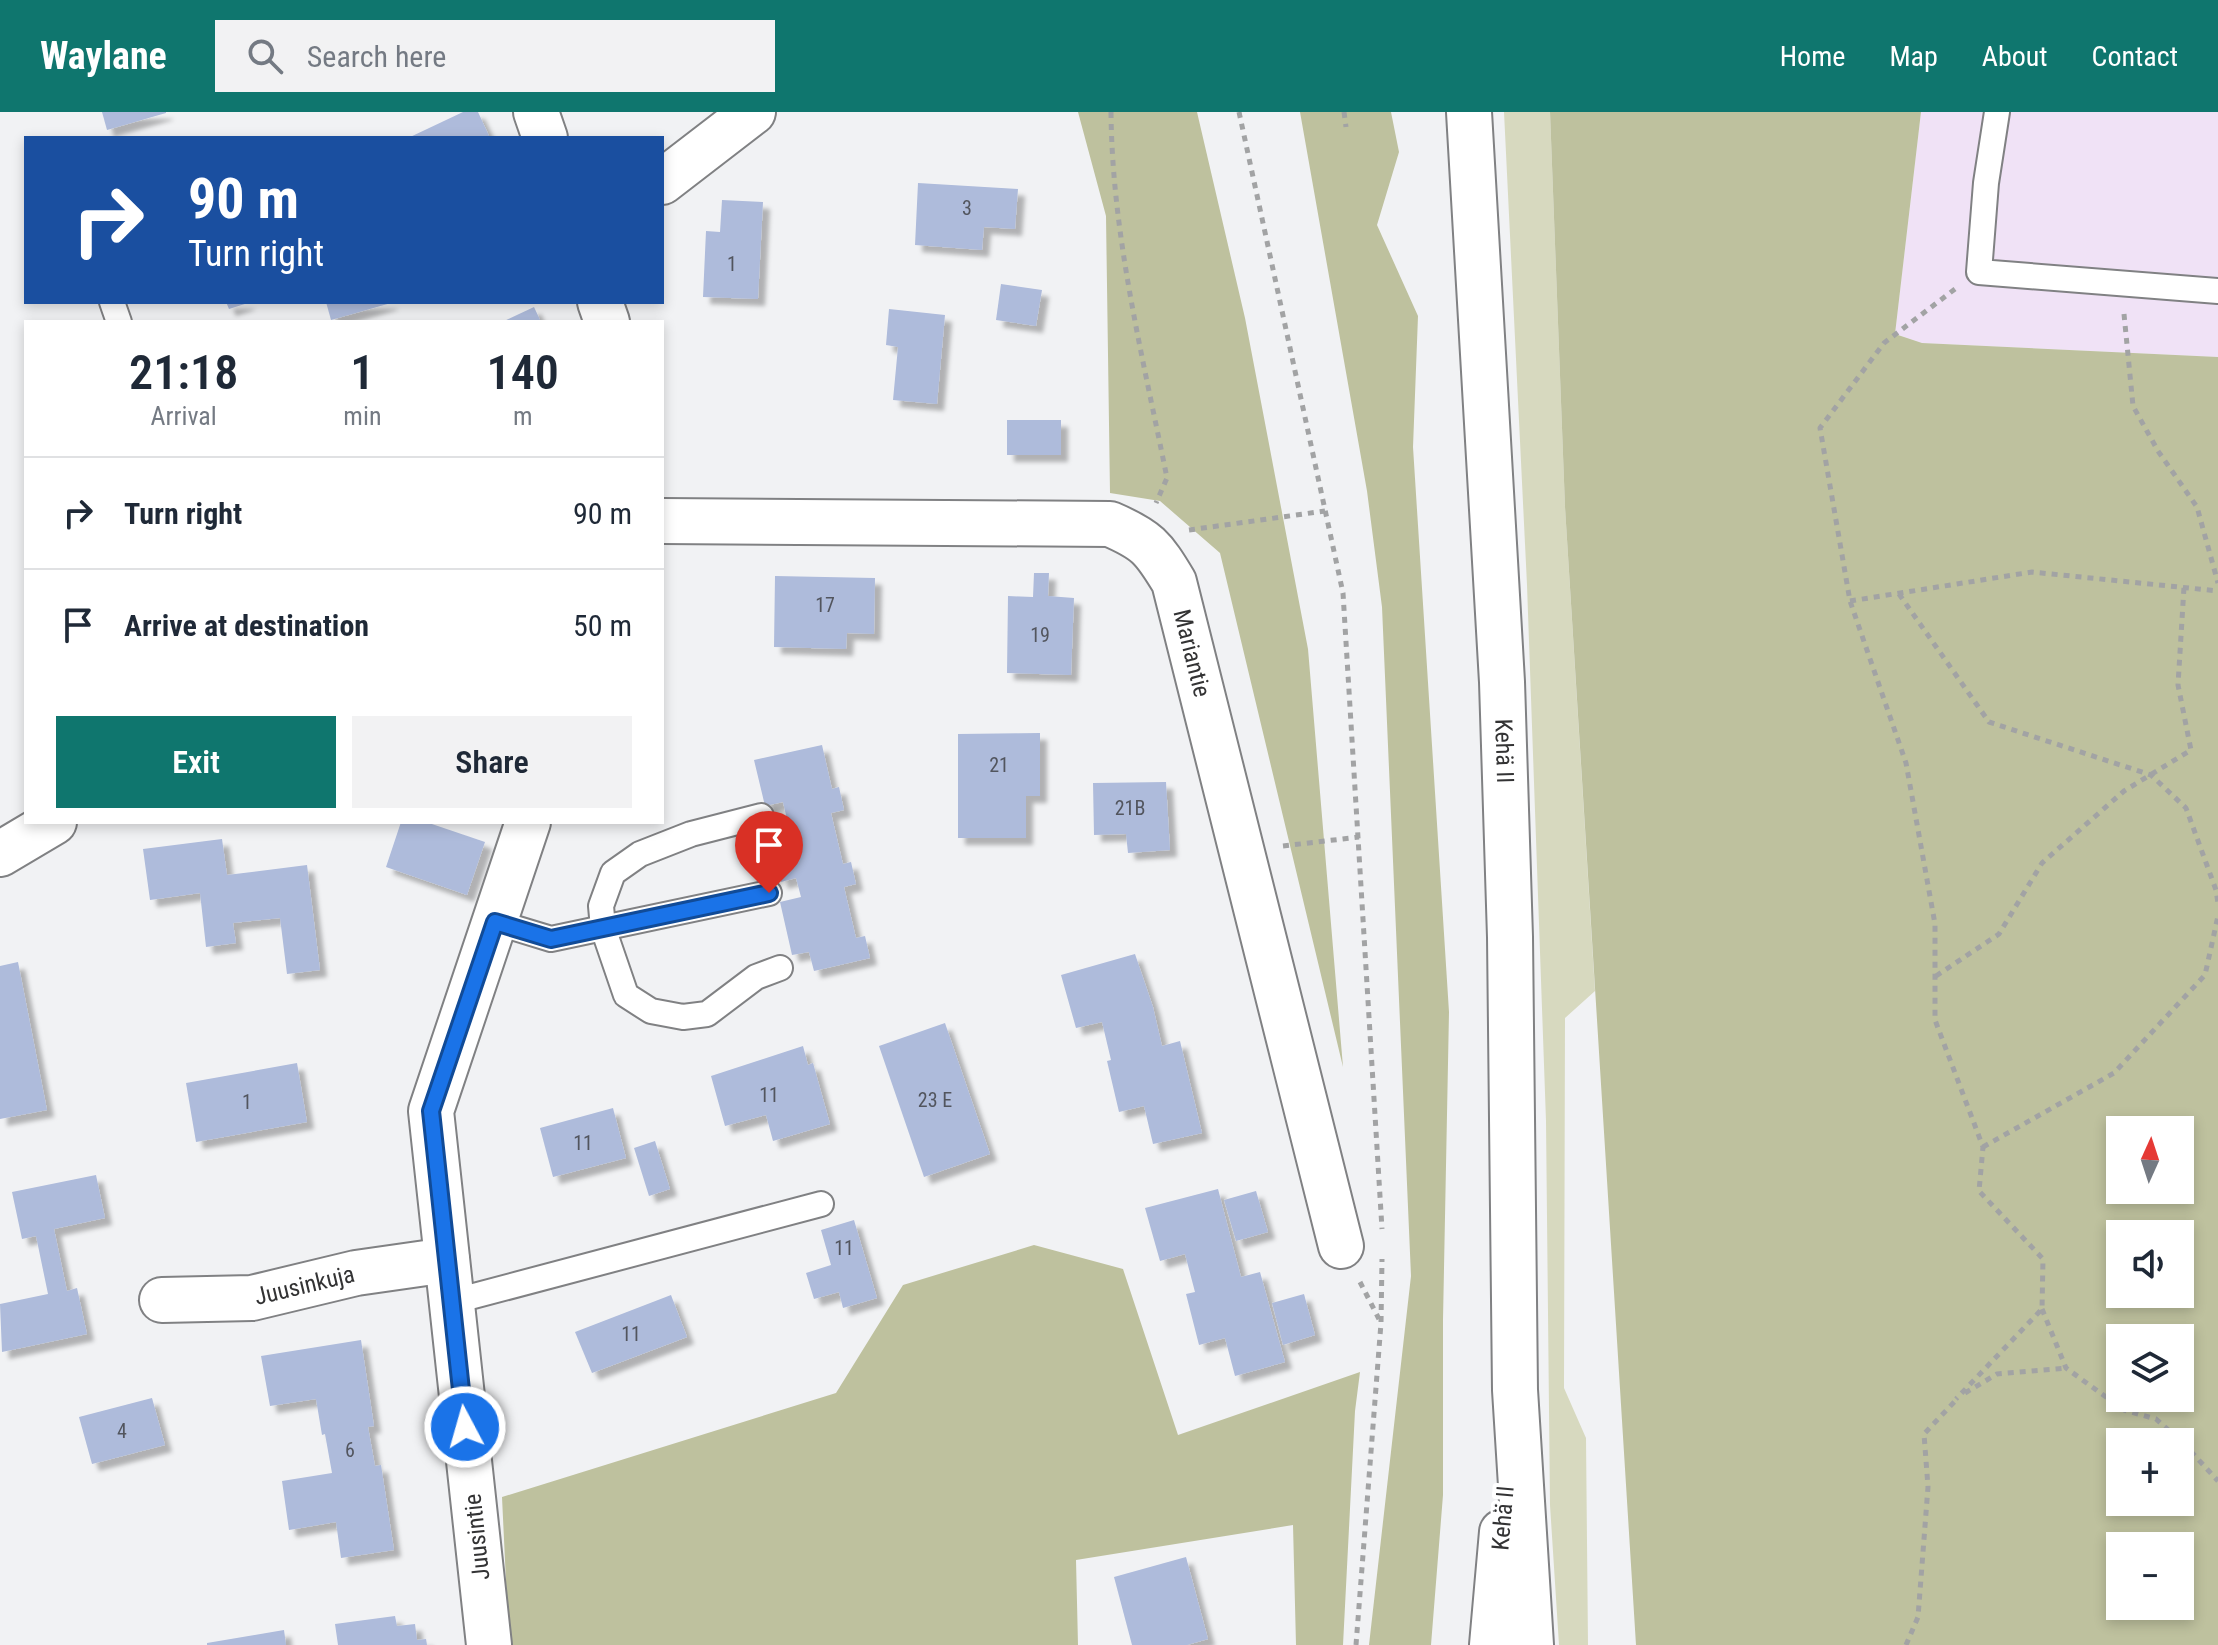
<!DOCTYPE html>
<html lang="en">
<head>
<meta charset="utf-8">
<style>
	body { margin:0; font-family:"Roboto Condensed",sans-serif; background:#f2f2f3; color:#1f2937; height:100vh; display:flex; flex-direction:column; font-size:30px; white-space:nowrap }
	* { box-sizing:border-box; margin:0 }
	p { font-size:26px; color:#747a83 }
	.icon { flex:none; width:44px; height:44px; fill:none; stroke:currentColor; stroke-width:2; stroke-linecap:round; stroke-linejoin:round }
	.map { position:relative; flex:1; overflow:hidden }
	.details { position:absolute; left:24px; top:208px; width:640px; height:504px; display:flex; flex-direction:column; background:#fff; border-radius:0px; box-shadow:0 4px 12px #0003 }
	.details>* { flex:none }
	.top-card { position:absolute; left:24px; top:24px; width:640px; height:168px; border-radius:0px; box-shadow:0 4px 12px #0003; background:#1a4fa0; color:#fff; overflow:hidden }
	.needle { width:52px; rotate:3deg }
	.controls { position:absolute; left:2106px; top:1004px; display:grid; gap:16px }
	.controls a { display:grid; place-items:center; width:88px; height:88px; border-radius:0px; background:#fff; box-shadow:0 4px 12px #0003; font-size:40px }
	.pin { position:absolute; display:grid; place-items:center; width:68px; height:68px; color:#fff; margin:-82px -34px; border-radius:50% 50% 50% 0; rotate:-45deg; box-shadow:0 0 8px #0007 }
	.pin .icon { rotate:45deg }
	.me { position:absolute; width:88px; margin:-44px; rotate:354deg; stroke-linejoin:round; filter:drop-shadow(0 0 6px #0008) }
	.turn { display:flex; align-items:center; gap:28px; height:168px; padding:0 32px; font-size:36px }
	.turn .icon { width:104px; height:104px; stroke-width:2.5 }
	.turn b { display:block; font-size:56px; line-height:68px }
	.eta { display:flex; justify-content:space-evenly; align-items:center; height:136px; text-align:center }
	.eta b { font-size:48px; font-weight:600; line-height:56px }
	.button { display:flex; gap:16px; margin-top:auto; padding:16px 32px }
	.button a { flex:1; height:92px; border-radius:0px; background:#0f766e; color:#fff; font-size:32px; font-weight:600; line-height:92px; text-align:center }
	.button a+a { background:#f2f2f3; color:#1f2937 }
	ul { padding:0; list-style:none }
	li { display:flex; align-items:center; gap:24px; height:112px; padding:0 32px; border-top:2px solid #e0e1e3 }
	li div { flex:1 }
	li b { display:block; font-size:30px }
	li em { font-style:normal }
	header { display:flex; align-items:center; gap:48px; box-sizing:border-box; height:112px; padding:0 40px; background:#0f766e; color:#fff }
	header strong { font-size:38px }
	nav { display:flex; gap:44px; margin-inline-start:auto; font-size:28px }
	.search { width:560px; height:72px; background:#f2f2f3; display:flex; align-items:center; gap:20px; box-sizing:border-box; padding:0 28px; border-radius:0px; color:#747a83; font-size:30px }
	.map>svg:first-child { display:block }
	.commercial { fill:#f0e2f6 }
	.green { fill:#d7d9bf }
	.forest { fill:#bec19e; fill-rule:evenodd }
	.building { fill:#aebbdb; filter:url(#shadow) }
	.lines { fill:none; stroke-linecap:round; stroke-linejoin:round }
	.lane-casing { stroke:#808183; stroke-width:28 }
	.street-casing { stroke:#808183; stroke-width:48 }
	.highway-casing { stroke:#808183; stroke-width:48 }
	.path { stroke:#a2a3a4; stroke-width:5; stroke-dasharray:6 6; stroke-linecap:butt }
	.lane { stroke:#fff; stroke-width:24 }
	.street { stroke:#fff; stroke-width:44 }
	.highway { stroke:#fff; stroke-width:44 }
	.route-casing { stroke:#114b97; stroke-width:20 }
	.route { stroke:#1a73e8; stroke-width:14 }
	.labels { text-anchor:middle; stroke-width:8; stroke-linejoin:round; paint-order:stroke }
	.number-label { font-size:20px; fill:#52555e }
	.street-label { font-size:24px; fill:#333334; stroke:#fff }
</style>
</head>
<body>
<header>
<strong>Waylane</strong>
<div class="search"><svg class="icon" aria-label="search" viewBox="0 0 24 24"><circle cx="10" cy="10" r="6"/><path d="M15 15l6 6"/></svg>Search here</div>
<nav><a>Home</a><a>Map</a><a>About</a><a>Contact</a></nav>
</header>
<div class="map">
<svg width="2218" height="1533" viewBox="0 0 2218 1533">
	<defs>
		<filter id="shadow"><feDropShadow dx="7" dy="7" stdDeviation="2" flood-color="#0004"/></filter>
	</defs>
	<rect width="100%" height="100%" fill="#f1f2f4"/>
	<!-- commercial -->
	<path class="commercial" d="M1921 0H2218V245L1922 231 1895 222Z"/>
	<!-- green -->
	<path class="green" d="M1504 0H1550L1565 395 1595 879 1565 906 1564 1276 1586 1326 1588 1533H1559L1550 1393 1546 1009 1527 473Z"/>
	<!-- forest -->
	<g class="forest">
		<path d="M1078 0H1197L1245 206 1308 537 1343 955 1220 441 1160 389 1110 381 1106 104Z"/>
		<path d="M1300 0H1391L1399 40 1377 113 1418 204 1413 335 1449 900 1443 1208V1383L1431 1533H1369L1411 1164 1382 495 1367 379Z"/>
		<path d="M1550 0H1921L1895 222 1922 231 2218 245V1533H1636L1565 395ZM2120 1018H2180V1078H2120ZM2120 1122H2180V1182H2120ZM2120 1226H2180V1286H2120ZM2120 1330H2180V1390H2120ZM2120 1434H2180V1494H2120Z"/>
		<path d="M1034 1133 1123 1157 1178 1323 1360 1260 1355 1299 1343 1533H1296L1293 1413 1076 1448 1078 1533H509L502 1385 836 1281 903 1173Z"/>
	</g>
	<!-- building -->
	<g class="building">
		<path d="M102 0H166V1L107 18Z"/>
		<path d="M463 0H478L490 26H408Z"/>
		<path d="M918 71 1018 77 1015 117 984 115 982 138 915 133Z"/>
		<path d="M722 88 763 90 758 187 703 185 706 119 720 120Z"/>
		<path d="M1001 172 1042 178 1036 214 996 208Z"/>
		<path d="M226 190H248V191L229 197Z"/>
		<path d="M326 190H391V191L331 208Z"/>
		<path d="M534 195 541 210H502Z"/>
		<path d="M889 197 945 203 937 292 893 288 898 235 886 233Z"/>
		<rect x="1007" y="308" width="54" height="35"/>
		<path d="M1034 461H1049L1048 484 1074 486 1071 563 1007 561 1008 484 1033 485Z"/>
		<path d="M775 464 875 466 874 522 847 521 846 537 774 535Z"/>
		<path d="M1040 621V684H1026V726H958V622Z"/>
		<path d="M822 633 832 677 839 675 844 698 831 701 843 752 851 750 856 772 844 775 856 826 865 824 870 846 814 859 809 840 792 843 780 790 801 785 796 766 781 770 769 717 788 712 783 690 765 694 754 648Z"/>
		<path d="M1166 670 1170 738 1128 741 1126 722 1094 723 1093 671Z"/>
		<path d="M401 710H426L485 730 467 783 386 755Z"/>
		<path d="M222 727 227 763 307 753 320 858 287 862 280 806 233 811 236 831 206 835 200 781 150 788 143 737Z"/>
		<path d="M1135 842 1153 895 1162 934 1180 929 1202 1021 1153 1032 1144 994 1119 1000 1107 949 1111 948 1102 910 1076 916 1061 863Z"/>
		<path d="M18 850 47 998 0 1007V854Z"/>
		<path d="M945 911 990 1042 924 1065 879 934Z"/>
		<path d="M803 934 808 953 813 951 830 1012 773 1029 766 1003 725 1014 711 964Z"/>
		<path d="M297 951 307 1010 196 1030 186 971Z"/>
		<path d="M613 996 626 1046 553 1065 540 1016Z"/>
		<path d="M655 1029 670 1077 649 1084 634 1036Z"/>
		<path d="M96 1063 105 1106 54 1117 67 1179 77 1176 87 1222 2 1240 0 1192 48 1182 36 1124 22 1127 12 1080Z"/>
		<path d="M1218 1077 1241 1165 1260 1160 1285 1250 1235 1264 1225 1226 1199 1233 1186 1182 1195 1180 1185 1142 1160 1149 1145 1096Z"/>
		<path d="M1256 1079 1268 1120 1236 1129 1224 1088Z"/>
		<path d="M854 1108 877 1186 843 1196 839 1180 814 1187 806 1161 831 1153 821 1118Z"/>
		<path d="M1304 1182 1315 1223 1283 1233 1272 1191Z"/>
		<path d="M671 1183 687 1225 592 1261 575 1220Z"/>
		<path d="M361 1228 374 1314 368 1315 375 1354 381 1353 394 1438 341 1446 336 1410 289 1418 282 1369 332 1361 325 1322 322 1323 316 1287 270 1294 261 1244Z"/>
		<path d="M152 1286 165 1333 92 1352 79 1305Z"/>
		<path d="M1186 1445 1208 1527 1187 1533H1132L1114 1465Z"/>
		<path d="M395 1504 397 1514 415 1512 417 1528 426 1527 427 1533H338L335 1512Z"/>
		<path d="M284 1518 286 1533H207V1531Z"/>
	</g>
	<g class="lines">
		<defs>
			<g id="lane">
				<path d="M1997 0 1986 71 1979 160 2218 179"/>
				<path d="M112 190 119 210"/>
				<path d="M761 704 691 722 640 742 613 761 601 794 603 816 626 883 651 899 683 905 707 902 756 865 780 856"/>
				<path d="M495 810 551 827 769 781"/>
				<path d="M451 1190 821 1092"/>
			</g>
			<g id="street">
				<path d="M536 0 545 26"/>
				<path d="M662 70 753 0"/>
				<path d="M600 190 607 210"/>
				<path id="s1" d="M662 409 1110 412C1147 428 1153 435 1174 470L1341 1134"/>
				<path d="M0 742 54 710"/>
				<path id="s2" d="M162 1188 252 1186 356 1161 447 1148"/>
				<path d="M489 1533 431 999 528 710"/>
			</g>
			<g id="highway">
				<path id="s3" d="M1469 0 1502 570 1510 825 1515 1278 1531 1533"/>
				<path d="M1492 1533 1502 1420"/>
			</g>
		</defs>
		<!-- lane casing -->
		<use href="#lane" class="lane-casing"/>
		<!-- street casing -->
		<use href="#street" class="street-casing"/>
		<!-- highway casing -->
		<use href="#highway" class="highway-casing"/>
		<!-- path -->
		<g class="path">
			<path d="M1111 0C1112 123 1143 246 1167 366L1156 391"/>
			<path d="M1239 0 1343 481 1382 1117"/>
			<path d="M1344 0 1346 15"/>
			<path d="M1955 177 1884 231 1820 316 1850 489 1906 651 1935 812V908L1983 1035 1979 1079 2043 1147 2042 1197 1956 1287"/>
			<path d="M2124 202 2133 294 2158 339 2197 395 2218 471"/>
			<path d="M1189 418 1325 399"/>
			<path d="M1899 482 1989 610 2151 663 2186 696 2216 778 2218 791"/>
			<path d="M1850 489 2032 460 2218 479"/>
			<path d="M1283 734 1359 725"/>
			<path d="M1936 864 1999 822 2042 751 2124 679 2191 638 2178 573 2184 475"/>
			<path d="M1983 1035 2114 961 2205 863 2218 804"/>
			<path d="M1360 1170 1379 1207"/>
			<path d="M2042 1197 2066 1256 2124 1298 2156 1307 2184 1332 2218 1369"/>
			<path d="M1965 1281 1997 1262 2066 1256"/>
			<path d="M1356 1533 1381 1211 1382 1147"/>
			<path d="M1906 1533 1918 1505 1928 1375 1924 1322 1957 1287"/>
		</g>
		<!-- lane -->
		<use href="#lane" class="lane"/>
		<!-- street -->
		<use href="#street" class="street"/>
		<!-- highway -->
		<use href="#highway" class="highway"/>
	</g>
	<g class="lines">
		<defs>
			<path id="route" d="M465 1315 431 999 495 810 551 827 769 781"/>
		</defs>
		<!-- route casing -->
		<use href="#route" class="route-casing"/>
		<!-- route -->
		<use href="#route" class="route"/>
	</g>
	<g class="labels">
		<!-- number labels -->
		<g class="number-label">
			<text x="967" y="103">3</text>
			<text x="732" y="159">1</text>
			<text x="825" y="500">17</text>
			<text x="1040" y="530">19</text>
			<text x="999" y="660">21</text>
			<text x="1130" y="703">21B</text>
			<text x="769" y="990">11</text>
			<text x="935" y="995">23 E</text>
			<text x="247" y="997">1</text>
			<text x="583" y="1038">11</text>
			<text x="844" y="1143">11</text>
			<text x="631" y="1229">11</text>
			<text x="122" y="1326">4</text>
			<text x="350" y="1345">6</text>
		</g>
		<!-- street labels -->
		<g class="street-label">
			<text dy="8" stroke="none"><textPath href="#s1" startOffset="610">Mariantie</textPath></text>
			<text dy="8" stroke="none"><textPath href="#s3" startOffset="640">Kehä II</textPath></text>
			<text dy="8" stroke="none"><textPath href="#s2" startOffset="144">Juusinkuja</textPath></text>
			<text transform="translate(1503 1406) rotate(-85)" y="8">Kehä II</text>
			<text transform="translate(477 1425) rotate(-96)" y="8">Juusintie</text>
		</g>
	</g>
</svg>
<div class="controls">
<a><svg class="needle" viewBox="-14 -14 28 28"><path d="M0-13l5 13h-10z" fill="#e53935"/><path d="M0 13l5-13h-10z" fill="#747a83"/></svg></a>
<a><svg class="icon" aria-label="sound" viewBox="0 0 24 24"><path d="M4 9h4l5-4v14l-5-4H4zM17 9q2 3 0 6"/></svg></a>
<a><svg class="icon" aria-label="layers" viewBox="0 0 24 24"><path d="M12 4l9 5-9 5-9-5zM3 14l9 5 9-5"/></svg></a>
<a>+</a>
<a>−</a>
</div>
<div class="pin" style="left:769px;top:781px;background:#d93025"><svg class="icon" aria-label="arrive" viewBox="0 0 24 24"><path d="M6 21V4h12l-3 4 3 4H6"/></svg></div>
<svg class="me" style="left:465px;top:1315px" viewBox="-20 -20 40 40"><circle r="17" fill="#1a73e8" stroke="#fff" stroke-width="3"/><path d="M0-11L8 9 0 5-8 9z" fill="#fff"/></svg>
<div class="top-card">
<div class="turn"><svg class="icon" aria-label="right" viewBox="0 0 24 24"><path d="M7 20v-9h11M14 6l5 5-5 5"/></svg><div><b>90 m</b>Turn right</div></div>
</div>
<section class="details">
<div class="eta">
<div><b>21:18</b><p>Arrival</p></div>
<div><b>1</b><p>min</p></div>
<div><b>140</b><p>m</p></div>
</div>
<ul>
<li><svg class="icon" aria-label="right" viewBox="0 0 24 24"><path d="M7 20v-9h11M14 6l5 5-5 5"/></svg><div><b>Turn right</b></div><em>90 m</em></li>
<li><svg class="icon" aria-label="arrive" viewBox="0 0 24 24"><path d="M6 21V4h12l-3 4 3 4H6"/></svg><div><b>Arrive at destination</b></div><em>50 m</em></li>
</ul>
<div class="button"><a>Exit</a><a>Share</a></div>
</section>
</div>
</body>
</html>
